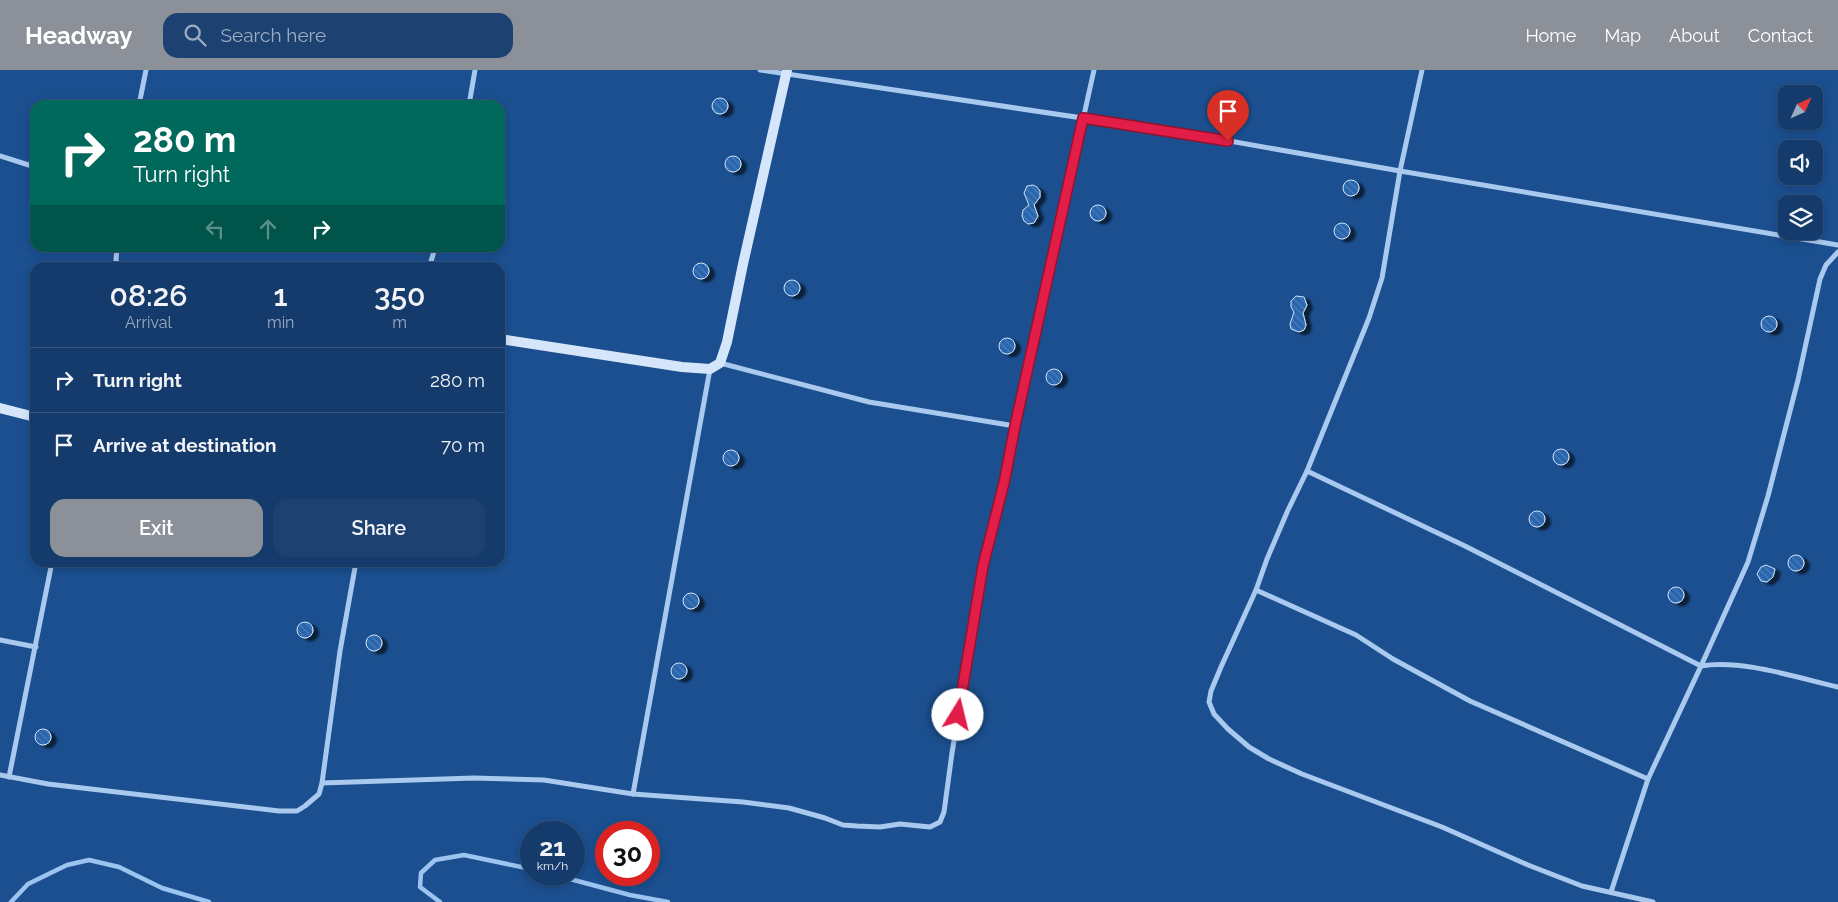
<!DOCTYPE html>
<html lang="en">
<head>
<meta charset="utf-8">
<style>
	body { margin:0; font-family:Raleway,sans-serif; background:#1d4271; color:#f1f3f6; height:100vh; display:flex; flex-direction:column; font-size:19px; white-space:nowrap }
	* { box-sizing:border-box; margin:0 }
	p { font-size:16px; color:#9dadc1 }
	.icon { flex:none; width:28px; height:28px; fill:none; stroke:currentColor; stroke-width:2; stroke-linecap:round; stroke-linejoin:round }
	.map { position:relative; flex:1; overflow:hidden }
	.details { position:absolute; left:30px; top:192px; width:475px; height:305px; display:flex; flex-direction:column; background:#143b6b; border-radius:15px; box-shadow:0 2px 8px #0003,0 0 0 1px #33557e }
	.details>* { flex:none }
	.hud { position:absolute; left:30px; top:30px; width:475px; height:152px; border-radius:15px; box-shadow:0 2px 8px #0003,0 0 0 1px #33557e; background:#00695c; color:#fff; overflow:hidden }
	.needle { width:32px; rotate:45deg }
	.controls { position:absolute; left:1778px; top:15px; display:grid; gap:10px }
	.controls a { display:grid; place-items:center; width:45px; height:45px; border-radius:10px; background:#143b6b; box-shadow:0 2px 8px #0003,0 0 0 1px #33557e; font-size:25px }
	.speed { position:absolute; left:520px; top:751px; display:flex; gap:10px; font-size:25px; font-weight:700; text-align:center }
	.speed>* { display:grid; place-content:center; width:65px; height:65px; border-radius:50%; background:#143b6b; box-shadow:0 2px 8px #0003,0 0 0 1px #33557e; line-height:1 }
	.speed small { font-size:12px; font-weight:400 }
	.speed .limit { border:8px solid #d22; background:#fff; color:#111 }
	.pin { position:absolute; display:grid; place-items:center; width:42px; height:42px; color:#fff; margin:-51px -21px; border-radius:50% 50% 50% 0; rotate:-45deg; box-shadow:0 0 5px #0007 }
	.pin .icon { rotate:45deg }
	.me { position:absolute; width:55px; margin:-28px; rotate:9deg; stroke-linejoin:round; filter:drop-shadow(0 0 4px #0008) }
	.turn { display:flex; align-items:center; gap:18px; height:105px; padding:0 20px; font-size:22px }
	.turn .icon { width:65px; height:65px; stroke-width:2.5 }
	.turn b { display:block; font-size:35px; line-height:42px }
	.lanes { display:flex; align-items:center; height:48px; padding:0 20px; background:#0003; justify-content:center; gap:25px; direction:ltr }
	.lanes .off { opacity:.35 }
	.eta { display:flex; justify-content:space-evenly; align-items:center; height:85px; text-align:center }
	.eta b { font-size:30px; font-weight:600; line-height:35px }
	.cta { display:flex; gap:10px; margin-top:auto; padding:10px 20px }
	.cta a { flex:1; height:58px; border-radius:15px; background:#8c9099; color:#fff; font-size:20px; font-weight:600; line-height:58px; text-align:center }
	.cta a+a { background:#1d4271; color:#f1f3f6 }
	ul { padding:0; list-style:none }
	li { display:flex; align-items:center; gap:15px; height:65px; padding:0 20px; border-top:1px solid #33557e }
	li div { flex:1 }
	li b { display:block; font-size:19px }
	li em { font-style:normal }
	header { display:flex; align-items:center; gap:30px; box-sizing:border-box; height:70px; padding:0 25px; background:#8c9099; color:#fff }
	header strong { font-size:24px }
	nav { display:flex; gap:28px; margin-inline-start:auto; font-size:18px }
	.search { width:350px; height:45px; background:#1d4271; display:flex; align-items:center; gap:12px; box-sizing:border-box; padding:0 18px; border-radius:15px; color:#9dadc1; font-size:19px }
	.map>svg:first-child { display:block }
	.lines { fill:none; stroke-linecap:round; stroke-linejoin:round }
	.stream { stroke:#9cc4f0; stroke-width:4.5 }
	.building { fill:url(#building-back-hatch); stroke:#cfe3fa; filter:url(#shadow) }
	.street { stroke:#a9c9ee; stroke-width:5 }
	.secondary { stroke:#d6e6fa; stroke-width:10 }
	.route-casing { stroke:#92132f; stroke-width:12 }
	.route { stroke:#e11d48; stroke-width:9 }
</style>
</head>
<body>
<header>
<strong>Headway</strong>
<div class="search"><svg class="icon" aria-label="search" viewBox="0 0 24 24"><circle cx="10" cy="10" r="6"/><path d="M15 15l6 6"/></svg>Search here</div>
<nav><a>Home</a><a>Map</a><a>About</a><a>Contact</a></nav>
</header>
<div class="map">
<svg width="1838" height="832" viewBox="0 0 1838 832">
	<defs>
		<pattern id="building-back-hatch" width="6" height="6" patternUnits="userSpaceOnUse" patternTransform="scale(1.25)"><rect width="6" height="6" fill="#2a66ad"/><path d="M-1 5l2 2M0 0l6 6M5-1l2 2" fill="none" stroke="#4a7db9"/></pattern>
		<filter id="shadow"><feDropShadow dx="5.5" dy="3" stdDeviation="1" flood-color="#0009"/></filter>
	</defs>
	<rect width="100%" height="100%" fill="#1b4f8f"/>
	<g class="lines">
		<!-- stream -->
		<g class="stream">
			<path d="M555 805 630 825 668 832"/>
			<path d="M11 832 28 814 67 795 89 790 119 797 162 818 209 832"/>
			<path d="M440 832 420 817 421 803 435 790 464 785 531 799"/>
		</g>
	</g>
	<!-- building -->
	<g class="building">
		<circle cx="720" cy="36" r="8"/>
		<circle cx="733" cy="94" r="8"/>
		<circle cx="1351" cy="118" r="8"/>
		<path d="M1033 115 1037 117 1040 121V127L1034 135 1038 146 1034 153 1028 154 1024 151 1022 146 1023 140 1029 135 1024 123 1027 116Z"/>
		<circle cx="1098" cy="143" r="8"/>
		<circle cx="1342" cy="161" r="8"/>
		<circle cx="701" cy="201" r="8"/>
		<circle cx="792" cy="218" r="8"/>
		<path d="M1296 226 1304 227 1307 235 1303 243 1306 255 1304 260 1299 262 1291 259 1290 254 1294 242 1291 237V231Z"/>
		<circle cx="1769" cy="254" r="8"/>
		<circle cx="1007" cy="276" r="8"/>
		<circle cx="1054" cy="307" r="8"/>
		<circle cx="1561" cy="387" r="8"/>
		<circle cx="731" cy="388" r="8"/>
		<circle cx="1537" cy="449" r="8"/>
		<circle cx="1796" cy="493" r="8"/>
		<path d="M1766 495 1775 499 1773 507 1767 512 1761 511 1757 504 1761 497Z"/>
		<circle cx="1676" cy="525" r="8"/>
		<circle cx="691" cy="531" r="8"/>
		<circle cx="305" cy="560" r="8"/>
		<circle cx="374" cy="573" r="8"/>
		<circle cx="679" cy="601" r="8"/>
		<circle cx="43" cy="667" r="8"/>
	</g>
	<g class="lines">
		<!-- street -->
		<g class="street">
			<path d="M760 0 1190 64 1400 101 1838 175"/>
			<path d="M1422 0 1400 101 1382 208 1369 248 1307 401 1288 440 1267 489 1256 520 1221 597 1211 621 1209 632 1214 644 1228 659 1249 677 1269 689 1302 704 1442 757 1528 795 1582 816 1653 832"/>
			<path d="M139 35 146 0"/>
			<path d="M469 35 475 0"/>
			<path d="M0 86 35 97"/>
			<path d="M117 178 116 190 119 198"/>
			<path d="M429 198 435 178"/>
			<path d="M720 293 869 332 1015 356"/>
			<path d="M1307 401 1465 476 1701 596 1648 709 1611 822"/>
			<path d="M1256 520 1356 565 1393 589 1470 631 1648 709"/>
			<path d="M0 570 36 577"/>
			<path d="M1701 596 1748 492 1768 426 1798 310 1820 209 1826 195 1838 182"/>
			<path d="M1701 596C1742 589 1798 608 1838 617"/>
			<path d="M0 705 48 714 279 741H297L305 736 319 724 322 713 340 581 356 492"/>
			<path d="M9 707 52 492"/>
			<path d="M322 713 474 708 544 710 633 724 743 732 789 738 825 748 843 755 857 756 880 757 900 754 930 757 940 752 944 742 952 683 983 496 1004 413 1015 356 1094 0"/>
			<path d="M633 724 710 299"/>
		</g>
		<!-- secondary -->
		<g class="secondary">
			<path d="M500 269 682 297 710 299 720 293 727 272 743 194 787 0"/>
			<path d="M0 338 35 347"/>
		</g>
	</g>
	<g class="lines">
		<defs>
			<path id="route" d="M958 645 983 496 1004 413 1015 356 1083 48 1228 71"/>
		</defs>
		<!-- route casing -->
		<use href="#route" class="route-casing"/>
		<!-- route -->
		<use href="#route" class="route"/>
	</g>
</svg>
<div class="controls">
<a><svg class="needle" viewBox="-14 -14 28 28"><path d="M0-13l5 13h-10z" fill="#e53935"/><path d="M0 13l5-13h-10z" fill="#9dadc1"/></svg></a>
<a><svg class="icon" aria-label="sound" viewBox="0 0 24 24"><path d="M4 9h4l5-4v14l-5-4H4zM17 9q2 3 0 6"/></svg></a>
<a><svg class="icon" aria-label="layers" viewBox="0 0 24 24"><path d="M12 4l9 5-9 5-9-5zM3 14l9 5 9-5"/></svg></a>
</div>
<div class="speed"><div>21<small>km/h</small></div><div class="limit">30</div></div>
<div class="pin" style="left:1228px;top:71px;background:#d93025"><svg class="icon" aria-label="arrive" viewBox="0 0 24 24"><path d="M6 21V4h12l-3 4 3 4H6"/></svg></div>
<svg class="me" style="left:958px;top:645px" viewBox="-20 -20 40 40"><circle r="19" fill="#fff"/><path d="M0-13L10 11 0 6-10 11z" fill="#e11d48"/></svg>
<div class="hud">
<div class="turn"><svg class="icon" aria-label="right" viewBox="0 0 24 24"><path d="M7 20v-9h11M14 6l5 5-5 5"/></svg><div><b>280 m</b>Turn right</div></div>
<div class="lanes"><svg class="icon off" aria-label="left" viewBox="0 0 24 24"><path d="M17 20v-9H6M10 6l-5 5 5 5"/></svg><svg class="icon off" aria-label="ahead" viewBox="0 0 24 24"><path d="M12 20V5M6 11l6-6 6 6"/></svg><svg class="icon" aria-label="right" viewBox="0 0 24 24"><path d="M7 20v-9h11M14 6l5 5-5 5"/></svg></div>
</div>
<section class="details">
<div class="eta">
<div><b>08:26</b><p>Arrival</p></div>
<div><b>1</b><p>min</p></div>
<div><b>350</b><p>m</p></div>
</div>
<ul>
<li><svg class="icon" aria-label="right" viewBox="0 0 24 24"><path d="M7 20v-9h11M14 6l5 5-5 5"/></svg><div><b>Turn right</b></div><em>280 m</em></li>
<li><svg class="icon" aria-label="arrive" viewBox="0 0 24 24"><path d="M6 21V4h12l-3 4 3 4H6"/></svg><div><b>Arrive at destination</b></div><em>70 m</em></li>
</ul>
<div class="cta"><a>Exit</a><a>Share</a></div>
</section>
</div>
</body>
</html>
